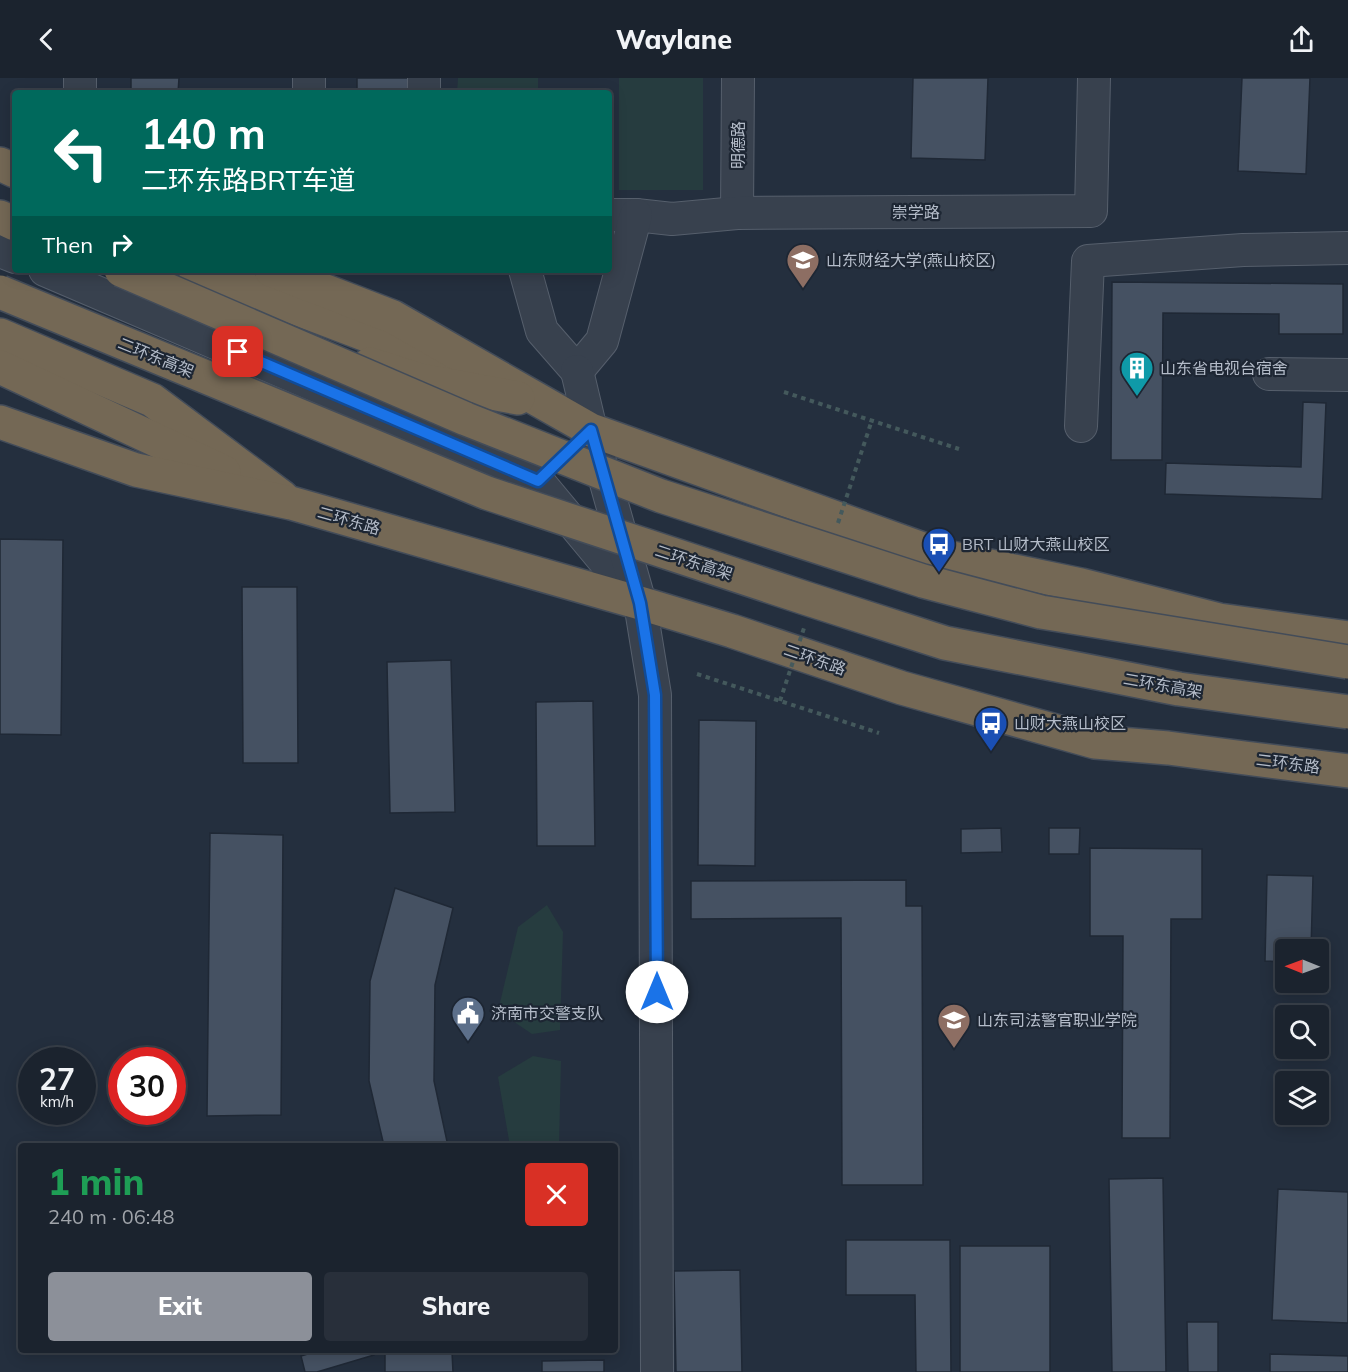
<!DOCTYPE html>
<html lang="en">
<head>
<meta charset="utf-8">
<style>
	body { margin:0; font-family:Mulish,"Noto Sans SC",sans-serif; background:#282f3a; color:#f1f3f6; height:100vh; display:flex; flex-direction:column; font-size:22px; white-space:nowrap }
	* { box-sizing:border-box; margin:0 }
	p { font-size:20px; color:#a0a4aa }
	.icon { flex:none; width:33px; height:33px; fill:none; stroke:currentColor; stroke-width:2; stroke-linecap:round; stroke-linejoin:round }
	.map { position:relative; flex:1; overflow:hidden }
	.side { position:absolute; left:18px; top:1065px; width:600px; height:210px; display:flex; flex-direction:column; background:#1b232e; border-radius:6px; box-shadow:0 3px 15px #0003,0 0 0 2px #39404a }
	.side>* { flex:none }
	.guide { position:absolute; left:12px; top:12px; width:600px; height:183px; border-radius:6px; box-shadow:0 3px 15px #0003,0 0 0 2px #39404a; background:#00695c; color:#fff; overflow:hidden }
	.needle { width:39px; rotate:271deg }
	.buttons { position:absolute; left:1275px; top:861px; display:grid; gap:12px }
	.buttons a { display:grid; place-items:center; width:54px; height:54px; border-radius:6px; background:#1b232e; box-shadow:0 3px 15px #0003,0 0 0 2px #39404a; font-size:30px }
	.speed { position:absolute; left:18px; top:969px; display:flex; gap:12px; font-size:30px; font-weight:700; text-align:center }
	.speed>* { display:grid; place-content:center; width:78px; height:78px; border-radius:50%; background:#1b232e; box-shadow:0 3px 15px #0003,0 0 0 2px #39404a; line-height:1 }
	.speed small { font-size:15px; font-weight:400 }
	.speed .limit { border:9px solid #d22; background:#fff; color:#111 }
	.pin { position:absolute; display:grid; place-items:center; width:51px; height:51px; color:#fff; margin:-26px; border-radius:12px; box-shadow:0 3px 9px #0006 }
	.me { position:absolute; width:66px; margin:-33px; rotate:0deg; stroke-linejoin:round; filter:drop-shadow(0 0 4px #0008) }
	.turn { display:flex; align-items:center; gap:21px; height:126px; padding:0 30px; font-size:27px }
	.turn .icon { width:78px; height:78px; stroke-width:2.5 }
	.turn b { display:block; font-size:42px; line-height:51px }
	.then { display:flex; align-items:center; height:57px; padding:0 30px; background:#0003; gap:12px; font-size:22px }
	.round { display:grid; place-items:center; flex:none; width:63px; height:63px; border-radius:6px; background:#282f3a }
	.headline { display:flex; align-items:center; justify-content:space-between; height:102px; padding:0 30px }
	h1 { font-size:36px; font-weight:800; line-height:45px; color:#1e9e55 }
	.cta { display:flex; gap:12px; margin-top:auto; padding:12px 30px }
	.cta a { flex:1; height:69px; border-radius:6px; background:#8c9099; color:#fff; font-size:24px; font-weight:800; line-height:69px; text-align:center }
	.cta a+a { background:#282f3a; color:#f1f3f6 }
	header { display:flex; justify-content:space-between; align-items:center; height:78px; padding:0 30px; background:#1b232e; font-size:27px; font-weight:800 }
	.map>svg:first-child { display:block }
	.green { fill:#263c3f }
	.building { fill:#455162; stroke:#1f2835; stroke-width:1.5 }
	.lines { fill:none; stroke-linecap:round; stroke-linejoin:round }
	.minor-casing { stroke:#565f6c; stroke-width:34 }
	.highway-casing { stroke:#434c59; stroke-width:36 }
	.path { stroke:#44595c; stroke-width:4; stroke-dasharray:4.5 4.5; stroke-linecap:butt }
	.minor { stroke:#38414e; stroke-width:32 }
	.highway { stroke:#746855; stroke-width:33 }
	.highway-bridge-casing { stroke:#434c59; stroke-width:36; stroke-linecap:butt }
	.path-bridge { stroke:#44595c; stroke-width:4; stroke-dasharray:4.5 4.5; stroke-linecap:butt }
	.highway-bridge { stroke:#746855; stroke-width:33 }
	.route-casing { stroke:#114b97; stroke-width:15 }
	.route { stroke:#1a73e8; stroke-width:10 }
	.labels { text-anchor:middle; stroke-width:4.5; stroke-linejoin:round; paint-order:stroke }
	.street-label { font-size:16px; fill:#b4bcc9; stroke:#1d2633 }
	.poi-label { font-size:16px; fill:#b4bcc9; stroke:#1d2633; text-anchor:start }
</style>
</head>
<body>
<header><svg class="icon" aria-label="back" viewBox="0 0 24 24"><path d="M15 5l-7 7 7 7"/></svg>Waylane<svg class="icon" aria-label="share" viewBox="0 0 24 24"><path d="M12 15V3M7 8l5-5 5 5M5 13v7h14v-7"/></svg></header>
<div class="map">
<svg width="1348" height="1294" viewBox="0 0 1348 1294">
	<rect width="100%" height="100%" fill="#242f3e"/>
	<!-- green -->
	<g class="green">
		<path d="M458 0H538V15H457Z"/>
		<rect x="619" y="0" width="84" height="112"/>
		<path d="M547 827 563 854 560 952 532 956 498 933 518 849Z"/>
		<path d="M533 978 561 983 559 1068H510L498 999Z"/>
	</g>
	<!-- building -->
	<g class="building">
		<path d="M131 0H179L178 15H131Z"/>
		<path d="M357 0H409L408 15H357Z"/>
		<path d="M913 0H988L985 82 911 80Z"/>
		<path d="M1242 0H1310L1306 96 1238 93Z"/>
		<path d="M1112 204 1343 206V256H1279V236L1163 235 1162 382H1111Z"/>
		<path d="M1303 324 1326 325 1322 421 1165 416 1166 385 1301 389Z"/>
		<path d="M0 461 63 462 61 657 0 656Z"/>
		<path d="M242 509H297L298 685H243Z"/>
		<path d="M451 582 455 734 390 735 387 584Z"/>
		<path d="M593 623 595 768H537L536 624Z"/>
		<path d="M699 642 756 643 755 788 698 787Z"/>
		<path d="M1001 750 1002 774 961 775V751Z"/>
		<path d="M1049 750H1080L1079 776H1049Z"/>
		<path d="M210 755 283 757 281 1037 207 1038Z"/>
		<path d="M1090 770 1202 771V841H1171L1170 1060H1122L1123 858H1090Z"/>
		<path d="M1267 797 1313 798 1311 872H1286V884L1265 883Z"/>
		<path d="M906 802V828H922L923 1107H842L841 840 691 841V803Z"/>
		<path d="M395 810 453 830 435 907 434 1003 448 1068H384L369 1003 370 903Z"/>
		<path d="M1163 1100 1166 1294H1112L1109 1101Z"/>
		<path d="M1278 1111 1348 1114V1245L1272 1242Z"/>
		<path d="M846 1162H950L951 1294H916L915 1217H846Z"/>
		<rect x="960" y="1168" width="90" height="126"/>
		<path d="M740 1192 742 1294H676L674 1193Z"/>
		<path d="M1187 1244H1218V1294H1188Z"/>
		<path d="M321 1272H373L374 1277 317 1294H305L301 1278Z"/>
		<path d="M452 1274 453 1294H385V1276Z"/>
		<path d="M1270 1276 1348 1278V1294H1270Z"/>
		<path d="M604 1282V1294H542V1283Z"/>
	</g>
	<g class="lines">
		<defs>
			<g id="minor">
				<path d="M309 0V15"/>
				<path d="M80 15V0"/>
				<path d="M424 15V0"/>
				<path d="M737 135 738 0"/>
				<path d="M609 137H636L672 141 737 135 1091 133 1094 0"/>
				<path d="M0 173 15 179"/>
				<path d="M45 192 538 403 631 515"/>
				<path d="M525 192 542 253 577 293 602 263 636 137"/>
				<path d="M577 293 591 352 640 525 655 617 657 1294"/>
				<path d="M1269 296 1348 297"/>
				<path d="M1081 348 1088 183 1243 172 1348 170"/>
			</g>
			<g id="highway">
				<path d="M0 86 15 93"/>
				<path d="M0 139 15 146"/>
				<path d="M195 192 443 286"/>
				<path d="M271 192 393 239 591 352 942 478 1081 507 1219 542 1348 560"/>
				<path d="M0 257 152 322 282 419"/>
				<path d="M370 286 420 302 518 320"/>
				<path d="M0 289 224 394"/>
				<path d="M0 344 136 392 291 425 640 525 732 553 902 610 1095 664 1168 670 1245 680 1348 693"/>
			</g>
		</defs>
		<!-- minor casing -->
		<use href="#minor" class="minor-casing"/>
		<!-- highway casing -->
		<use href="#highway" class="highway-casing"/>
		<!-- path -->
		<g class="path">
			<path d="M784 314 959 371"/>
			<path d="M697 596 879 655"/>
		</g>
		<!-- minor -->
		<use href="#minor" class="minor"/>
		<!-- highway -->
		<use href="#highway" class="highway"/>
		<defs>
			<g id="highway-bridge">
				<path d="M121 192 466 341 661 418 923 503 1041 534 1348 584"/>
				<path d="M0 214 487 415 808 521 945 565 1179 611 1348 634"/>
			</g>
		</defs>
		<!-- highway-bridge casing -->
		<use href="#highway-bridge" class="highway-bridge-casing"/>
		<!-- path-bridge -->
		<g class="path-bridge">
			<path d="M838 445 872 342"/>
			<path d="M780 623 804 550"/>
		</g>
		<!-- highway-bridge -->
		<use href="#highway-bridge" class="highway-bridge"/>
	</g>
	<g class="lines">
		<defs>
			<path id="route" d="M238 274 538 403 591 352 640 525 655 617 657 914"/>
		</defs>
		<!-- route casing -->
		<use href="#route" class="route-casing"/>
		<!-- route -->
		<use href="#route" class="route"/>
	</g>
	<!-- icons -->
	<defs>
		<symbol id="university-pin" viewBox="-11 -11 22 30"><path d="M0 17L-7.5 6A9.5 9.5 0 1 1 7.5 6Z" fill="#8d6e63" stroke="#1d2633"/><path d="M0-5L7-2L0 1L-7-2ZM-4 1L0 2.5L4 1V4Q0 6-4 4Z" fill="#fff"/></symbol>
		<symbol id="building-pin" viewBox="-11 -11 22 30"><path d="M0 17L-7.5 6A9.5 9.5 0 1 1 7.5 6Z" fill="#0f9aa8" stroke="#1d2633"/><path d="M-4-6H4V6H1V3H-1V6H-4ZM-2.5-4.3h1.7v1.8h-1.7ZM.8-4.3h1.7v1.8H.8ZM-2.5-1h1.7V.8h-1.7ZM.8-1h1.7V.8H.8Z" fill="#fff"/></symbol>
		<symbol id="bus-pin" viewBox="-11 -11 22 30"><path d="M0 17L-7.5 6A9.5 9.5 0 1 1 7.5 6Z" fill="#1a4fb4" stroke="#1d2633"/><path d="M-5-6H5V4H4V6H2V4H-2V6H-4V4H-5ZM-3.5-4V0h7V-4ZM-3.5 1.2v1.5H-2V1.2ZM2 1.2v1.5H3.5V1.2Z" fill="#fff"/></symbol>
		<symbol id="civic-pin" viewBox="-11 -11 22 30"><path d="M0 17L-7.5 6A9.5 9.5 0 1 1 7.5 6Z" fill="#5c6f8a" stroke="#1d2633"/><path d="M-.6-6.5H3V-4.5H.6V-3L4-1V1h2V6H-6V1h2V-1L-.6-3ZM-1.2 2.5V6h2.4V2.5Z" fill="#fff"/></symbol>
	</defs>
	<g fill-rule="evenodd">
		<use href="#university-pin" x="784" y="163" width="38" height="52"/>
		<use href="#building-pin" x="1118" y="271" width="38" height="52"/>
		<use href="#bus-pin" x="920" y="447" width="38" height="52"/>
		<use href="#bus-pin" x="972" y="626" width="38" height="52"/>
		<use href="#civic-pin" x="449" y="916" width="38" height="52"/>
		<use href="#university-pin" x="935" y="923" width="38" height="52"/>
	</g>
	<g class="labels">
		<!-- street labels -->
		<g class="street-label">
			<text transform="translate(738 67) rotate(-90)" y="6">明德路</text>
			<text x="916" y="140">崇学路</text>
			<text transform="translate(156 279) rotate(22)" y="6">二环东高架</text>
			<text transform="translate(349 442) rotate(16)" y="6">二环东路</text>
			<text transform="translate(694 484) rotate(18)" y="6">二环东高架</text>
			<text transform="translate(815 581) rotate(19)" y="6">二环东路</text>
			<text transform="translate(1163 607) rotate(10)" y="6">二环东高架</text>
			<text transform="translate(1288 685) rotate(7)" y="6">二环东路</text>
		</g>
		<!-- poi labels -->
		<g class="poi-label">
			<text x="826" y="188">山东财经大学(燕山校区)</text>
			<text x="1160" y="296">山东省电视台宿舍</text>
			<text x="962" y="472">BRT 山财大燕山校区</text>
			<text x="1014" y="651">山财大燕山校区</text>
			<text x="491" y="941">济南市交警支队</text>
			<text x="977" y="948">山东司法警官职业学院</text>
		</g>
	</g>
</svg>
<div class="buttons">
<a><svg class="needle" viewBox="-14 -14 28 28"><path d="M0-13l5 13h-10z" fill="#e53935"/><path d="M0 13l5-13h-10z" fill="#a0a4aa"/></svg></a>
<a><svg class="icon" aria-label="search" viewBox="0 0 24 24"><circle cx="10" cy="10" r="6"/><path d="M15 15l6 6"/></svg></a>
<a><svg class="icon" aria-label="layers" viewBox="0 0 24 24"><path d="M12 4l9 5-9 5-9-5zM3 14l9 5 9-5"/></svg></a>
</div>
<div class="speed"><div>27<small>km/h</small></div><div class="limit">30</div></div>
<div class="pin" style="left:238px;top:274px;background:#d93025"><svg class="icon" aria-label="arrive" viewBox="0 0 24 24"><path d="M6 21V4h12l-3 4 3 4H6"/></svg></div>
<svg class="me" style="left:657px;top:914px" viewBox="-20 -20 40 40"><circle r="19" fill="#fff"/><path d="M0-13L10 11 0 6-10 11z" fill="#1a73e8"/></svg>
<div class="guide">
<div class="turn"><svg class="icon" aria-label="left" viewBox="0 0 24 24"><path d="M17 20v-9H6M10 6l-5 5 5 5"/></svg><div><b>140 m</b>二环东路BRT车道</div></div>
<div class="then">Then<svg class="icon" aria-label="right" viewBox="0 0 24 24"><path d="M7 20v-9h11M14 6l5 5-5 5"/></svg></div>
</div>
<section class="side">
<div class="headline"><div><h1>1 min</h1><p>240 m · 06:48</p></div><a class="round" style="background:#d93025;color:#fff"><svg class="icon" aria-label="close" viewBox="0 0 24 24"><path d="M6 6l12 12M18 6L6 18"/></svg></a></div>
<div class="cta"><a>Exit</a><a>Share</a></div>
</section>
</div>
</body>
</html>
